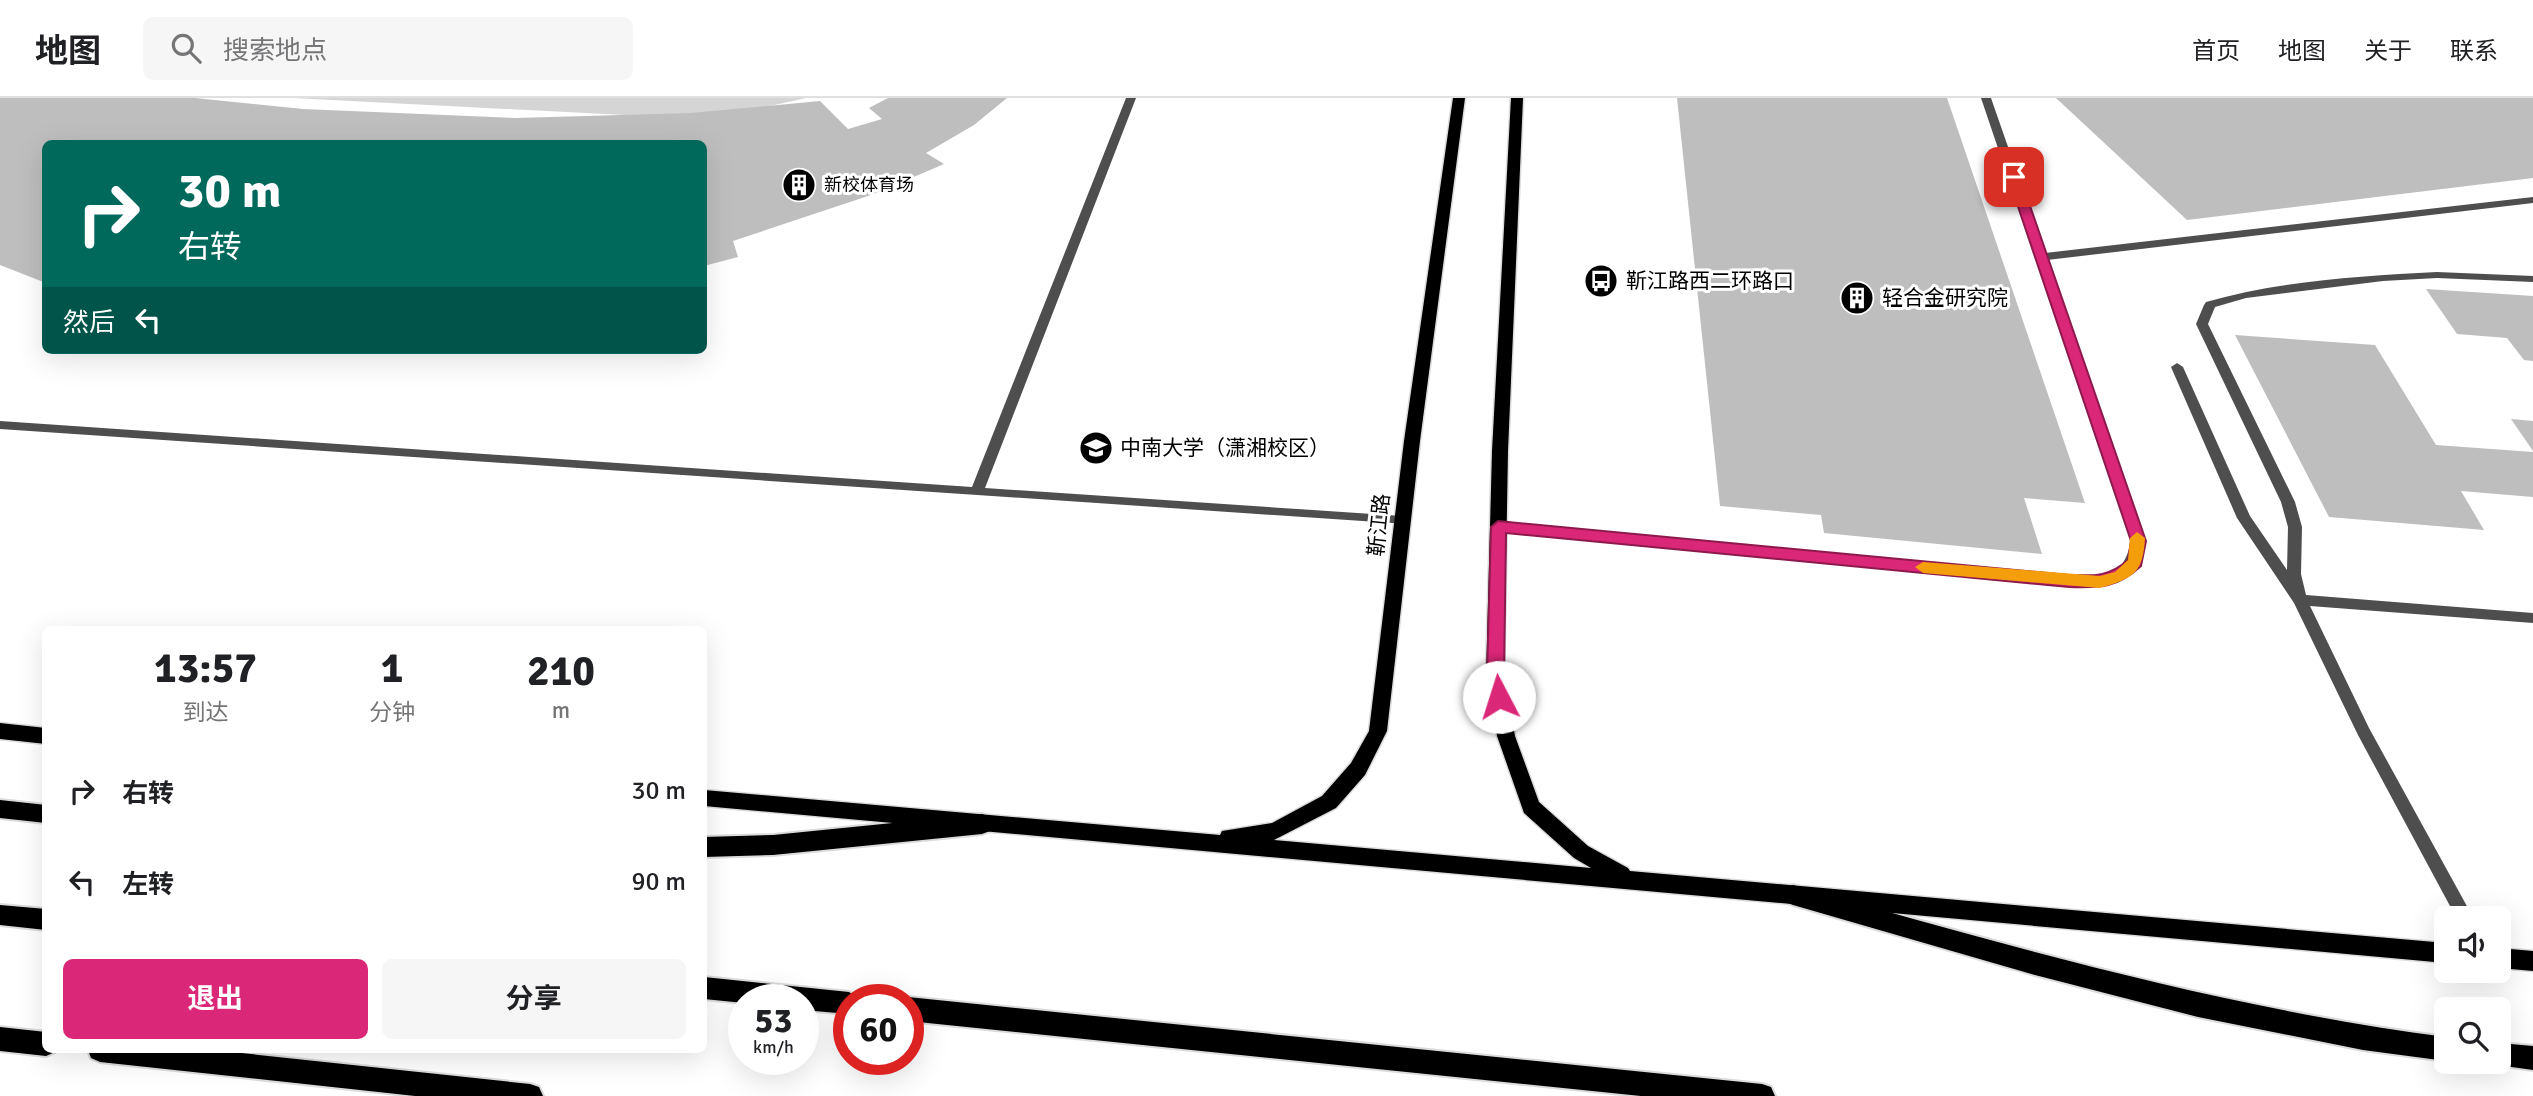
<!DOCTYPE html>
<html lang="zh">
<head>
<meta charset="utf-8">
<style>
	body { margin:0; font-family:Signika,"Noto Sans SC",sans-serif; background:#f6f6f6; color:#202124; height:100vh; display:flex; flex-direction:column; font-size:26px; white-space:nowrap }
	* { box-sizing:border-box; margin:0 }
	p { font-size:23px; color:#757577 }
	.icon { flex:none; width:38px; height:38px; fill:none; stroke:currentColor; stroke-width:2; stroke-linecap:round; stroke-linejoin:round }
	.map { position:relative; flex:1; overflow:hidden }
	.side { position:absolute; left:42px; top:528px; width:665px; height:427px; display:flex; flex-direction:column; background:#fff; border-radius:10px; box-shadow:0 7px 28px #0002 }
	.side>* { flex:none }
	.hud { position:absolute; left:42px; top:42px; width:665px; height:214px; border-radius:10px; box-shadow:0 7px 28px #0002; background:#00695c; color:#fff; overflow:hidden }
	.controls { position:absolute; left:2434px; top:808px; display:grid; gap:14px }
	.controls a { display:grid; place-items:center; width:77px; height:77px; border-radius:10px; background:#fff; box-shadow:0 7px 28px #0002; font-size:35px }
	.speed { position:absolute; left:728px; top:886px; display:flex; gap:14px; font-size:35px; font-weight:700; text-align:center }
	.speed>* { display:grid; place-content:center; width:91px; height:91px; border-radius:50%; background:#fff; box-shadow:0 7px 28px #0002; line-height:1 }
	.speed small { font-size:18px; font-weight:400 }
	.speed .limit { border:10px solid #d22; background:#fff; color:#111 }
	.pin { position:absolute; display:grid; place-items:center; width:60px; height:60px; color:#fff; margin:-30px; border-radius:14px; box-shadow:0 4px 10px #0006 }
	.me { position:absolute; width:77px; margin:-38px; rotate:355deg; stroke-linejoin:round; filter:drop-shadow(0 0 5px #0008) }
	.turn { display:flex; align-items:center; gap:24px; height:147px; padding:0 21px; font-size:32px }
	.turn .icon { width:91px; height:91px; stroke-width:2.5 }
	.turn b { display:block; font-size:49px; line-height:60px }
	.then { display:flex; align-items:center; height:66px; padding:0 21px; background:#0003; gap:14px; font-size:26px }
	.eta { display:flex; justify-content:space-evenly; align-items:center; height:119px; text-align:center }
	.eta b { font-size:42px; font-weight:700; line-height:49px }
	.action { display:flex; gap:14px; margin-top:auto; padding:14px 21px }
	.action a { flex:1; height:80px; border-radius:10px; background:#db2777; color:#fff; font-size:28px; font-weight:700; line-height:80px; text-align:center }
	.action a+a { background:#f6f6f6; color:#202124 }
	ul { padding:0; list-style:none }
	li { display:flex; align-items:center; gap:21px; height:91px; padding:0 21px }
	li div { flex:1 }
	li b { display:block; font-size:26px }
	li em { font-style:normal }
	header { display:flex; align-items:center; gap:42px; box-sizing:border-box; height:98px; padding:0 35px; background:#fff; border-bottom:2px solid #e0e0e0 }
	header strong { font-size:33px }
	nav { display:flex; gap:38px; margin-inline-start:auto; font-size:24px }
	.search { width:490px; height:63px; background:#f6f6f6; display:flex; align-items:center; gap:18px; box-sizing:border-box; padding:0 24px; border-radius:10px; color:#757577; font-size:26px }
	.map>svg:first-child { display:block }
	.green { fill:#d5d5d5 }
	.building { fill:#bebebe }
	.lines { fill:none; stroke-linecap:round; stroke-linejoin:round }
	.primary-casing { stroke:#dbdbdb; stroke-width:3 }
	.trunk-casing { stroke:#dbdbdb; stroke-width:4 }
	.service { fill:#4e4e4e; fill-rule:evenodd }
	.primary { fill:#000; fill-rule:evenodd }
	.trunk { fill:#000; fill-rule:evenodd }
	.route { fill:#db2777; stroke:#8e194d; stroke-width:2 }
	.slow { fill:#f59e0b }
	.labels { text-anchor:middle; stroke-width:6; stroke-linejoin:round; paint-order:stroke }
	.far-poi-label { font-size:18px; fill:#000; stroke:#fff; text-anchor:start }
	.poi-label { font-size:21px; fill:#000; stroke:#fff; text-anchor:start }
	.street-label { font-size:21px; fill:#000; stroke:#fff }
</style>
</head>
<body>
<header>
<strong>地图</strong>
<div class="search"><svg class="icon" aria-label="search" viewBox="0 0 24 24"><circle cx="10" cy="10" r="6"/><path d="M15 15l6 6"/></svg>搜索地点</div>
<nav><a>首页</a><a>地图</a><a>关于</a><a>联系</a></nav>
</header>
<div class="map">
<svg width="2533" height="998" viewBox="0 0 2533 998">
	<rect width="100%" height="100%" fill="#fff"/>
	<!-- green -->
	<path class="green" d="M293 0H806L738 15 644 18Z"/>
	<!-- building -->
	<g class="building">
		<path d="M0 0H195L303 11 516 20 691 15 820 3 848 31 882 21 869 10 888 0H1007L974 27 926 55 944 66 874 96 733 143 738 159 704 168V46H46V185L0 167Z"/>
		<path d="M1677 0H1947L2085 405 2024 400 2042 456 1824 435 1821 417 1720 408Z"/>
		<path d="M2056 0H2533V80L2187 122Z"/>
		<path d="M2426 191 2533 198V263L2524 262 2507 240 2457 236Z"/>
		<path d="M2235 237 2375 247 2436 347 2533 354V399L2461 393 2484 432 2329 419Z"/>
		<path d="M2511 321 2533 323V353Z"/>
	</g>
	<g class="lines">
		<defs>
			<g id="primary">
				<path d="M1453 0H1465L1420 343 1387 633 1365 677 1336 710 1274 742 1591 770 1574 760 1524 715 1497 638 1486 579 1492 353 1511 0H1523L1508 353 1504 579 1515 638 1539 704 1588 748 1628 770 1630 773 2446 845V865L704 708V692L1220 737 1222 733 1272 725 1322 698 1351 665 1369 633 1404 343Z"/>
				<path d="M0 625 46 630V646L0 641Z"/>
				<path d="M2499 850 2533 853V873L2499 870Z"/>
			</g>
			<g id="trunk">
				<path d="M0 702 46 707V725L0 720Z"/>
				<path d="M982 716 990 719 993 726 990 733 982 736 773 757 704 759V739L773 737Z"/>
				<path d="M1793 787C2009 848 2223 910 2446 939V963L2363 952 2198 919 2035 877 1793 807 1785 804 1782 797 1785 790Z"/>
				<path d="M0 807 46 811V832L0 827Z"/>
				<path d="M704 879 849 894 859 901H849V916L803 912V901H744V905L704 901Z"/>
				<path d="M908 899 1762 986 1771 989 1775 998H1641L908 923V901H904Z"/>
				<path d="M0 929 46 934V952H56L55 954 46 958 0 953Z"/>
				<path d="M2499 945 2533 948V972L2490 966 2499 964Z"/>
				<path d="M88 952H213L530 986 539 989 543 998H415L100 964 91 960Z"/>
			</g>
		</defs>
		<!-- primary casing -->
		<use href="#primary" class="primary-casing"/>
		<!-- trunk casing -->
		<use href="#trunk" class="trunk-casing"/>
		<!-- service -->
		<g class="service">
			<path d="M1126 0H1136L985 390 1402 418 1407 420 1409 423 1407 426 0 331V323L972 389Z"/>
			<path d="M1981 0H1991L2045 155 2533 99V105L2047 162 2145 443C2136 489 2110 489 2069 488L1493 432 1491 429 1493 426 1498 424 2069 478C2103 479 2123 482 2131 443Z"/>
			<path d="M2437 174 2533 178V184L2437 180 2383 183 2246 200 2215 209 2208 226 2295 404 2302 429 2301 476 2306 497 2533 515V525L2310 508 2369 630 2474 821H2457L2358 637 2294 505 2237 420 2171 269 2177 265 2183 269 2250 418 2287 472 2288 429 2281 404 2196 226 2204 207 2206 204C2280 183 2360 178 2437 174Z"/>
		</g>
		<!-- primary -->
		<use href="#primary" class="primary"/>
		<!-- trunk -->
		<use href="#trunk" class="trunk"/>
	</g>
	<!-- route -->
	<path class="route" d="M2014 76 2020 79 2146 443 2141 468C2117 490 2101 490 2069 489L1506 435 1504 579 1507 599 1499 606 1493 604 1487 579 1491 429 1498 423 2069 477C2094 478 2109 479 2128 462L2131 443 2008 79Z"/>
	<!-- slow -->
	<path class="slow" d="M2137 434 2145 440C2143 475 2134 480 2100 490L1923 475 1915 469 1923 464 2100 478 2115 474 2128 462 2130 440Z"/>
	<!-- icons -->
	<defs>
		<symbol id="building-disc" viewBox="-11 -11 22 22"><circle r="9.5" fill="#000" stroke="#fff"/><path d="M-4-6H4V6H1V3H-1V6H-4ZM-2.5-4.3h1.7v1.8h-1.7ZM.8-4.3h1.7v1.8H.8ZM-2.5-1h1.7V.8h-1.7ZM.8-1h1.7V.8H.8Z" fill="#fff"/></symbol>
		<symbol id="bus-disc" viewBox="-11 -11 22 22"><circle r="9.5" fill="#000" stroke="#fff"/><path d="M-5-6H5V4H4V6H2V4H-2V6H-4V4H-5ZM-3.5-4V0h7V-4ZM-3.5 1.2v1.5H-2V1.2ZM2 1.2v1.5H3.5V1.2Z" fill="#fff"/></symbol>
		<symbol id="university-disc" viewBox="-11 -11 22 22"><circle r="9.5" fill="#000" stroke="#fff"/><path d="M0-5L7-2L0 1L-7-2ZM-4 1L0 2.5L4 1V4Q0 6-4 4Z" fill="#fff"/></symbol>
	</defs>
	<g fill-rule="evenodd">
		<use href="#building-disc" x="780" y="68" width="38" height="38"/>
		<use href="#bus-disc" x="1582" y="164" width="38" height="38"/>
		<use href="#building-disc" x="1838" y="181" width="38" height="38"/>
		<use href="#university-disc" x="1077" y="331" width="38" height="38"/>
	</g>
	<g class="labels">
		<!-- far-poi labels -->
		<g class="far-poi-label">
			<text x="824" y="93">新校体育场</text>
		</g>
		<!-- poi labels -->
		<g class="poi-label">
			<text x="1626" y="190">靳江路西二环路口</text>
			<text x="1882" y="207">轻合金研究院</text>
			<text x="1120" y="357">中南大学（潇湘校区）</text>
		</g>
		<!-- street labels -->
		<g class="street-label">
			<text transform="translate(1379 427) rotate(-84)" y="7">靳江路</text>
		</g>
	</g>
</svg>
<div class="controls">
<a><svg class="icon" aria-label="sound" viewBox="0 0 24 24"><path d="M4 9h4l5-4v14l-5-4H4zM17 9q2 3 0 6"/></svg></a>
<a><svg class="icon" aria-label="search" viewBox="0 0 24 24"><circle cx="10" cy="10" r="6"/><path d="M15 15l6 6"/></svg></a>
</div>
<div class="speed"><div>53<small>km/h</small></div><div class="limit">60</div></div>
<div class="pin" style="left:2014px;top:79px;background:#d93025"><svg class="icon" aria-label="arrive" viewBox="0 0 24 24"><path d="M6 21V4h12l-3 4 3 4H6"/></svg></div>
<svg class="me" style="left:1499px;top:599px" viewBox="-20 -20 40 40"><circle r="19" fill="#fff"/><path d="M0-13L10 11 0 6-10 11z" fill="#db2777"/></svg>
<div class="hud">
<div class="turn"><svg class="icon" aria-label="right" viewBox="0 0 24 24"><path d="M7 20v-9h11M14 6l5 5-5 5"/></svg><div><b>30 m</b>右转</div></div>
<div class="then">然后<svg class="icon" aria-label="left" viewBox="0 0 24 24"><path d="M17 20v-9H6M10 6l-5 5 5 5"/></svg></div>
</div>
<section class="side">
<div class="eta">
<div><b>13:57</b><p>到达</p></div>
<div><b>1</b><p>分钟</p></div>
<div><b>210</b><p>m</p></div>
</div>
<ul>
<li><svg class="icon" aria-label="right" viewBox="0 0 24 24"><path d="M7 20v-9h11M14 6l5 5-5 5"/></svg><div><b>右转</b></div><em>30 m</em></li>
<li><svg class="icon" aria-label="left" viewBox="0 0 24 24"><path d="M17 20v-9H6M10 6l-5 5 5 5"/></svg><div><b>左转</b></div><em>90 m</em></li>
</ul>
<div class="action"><a>退出</a><a>分享</a></div>
</section>
</div>
</body>
</html>
